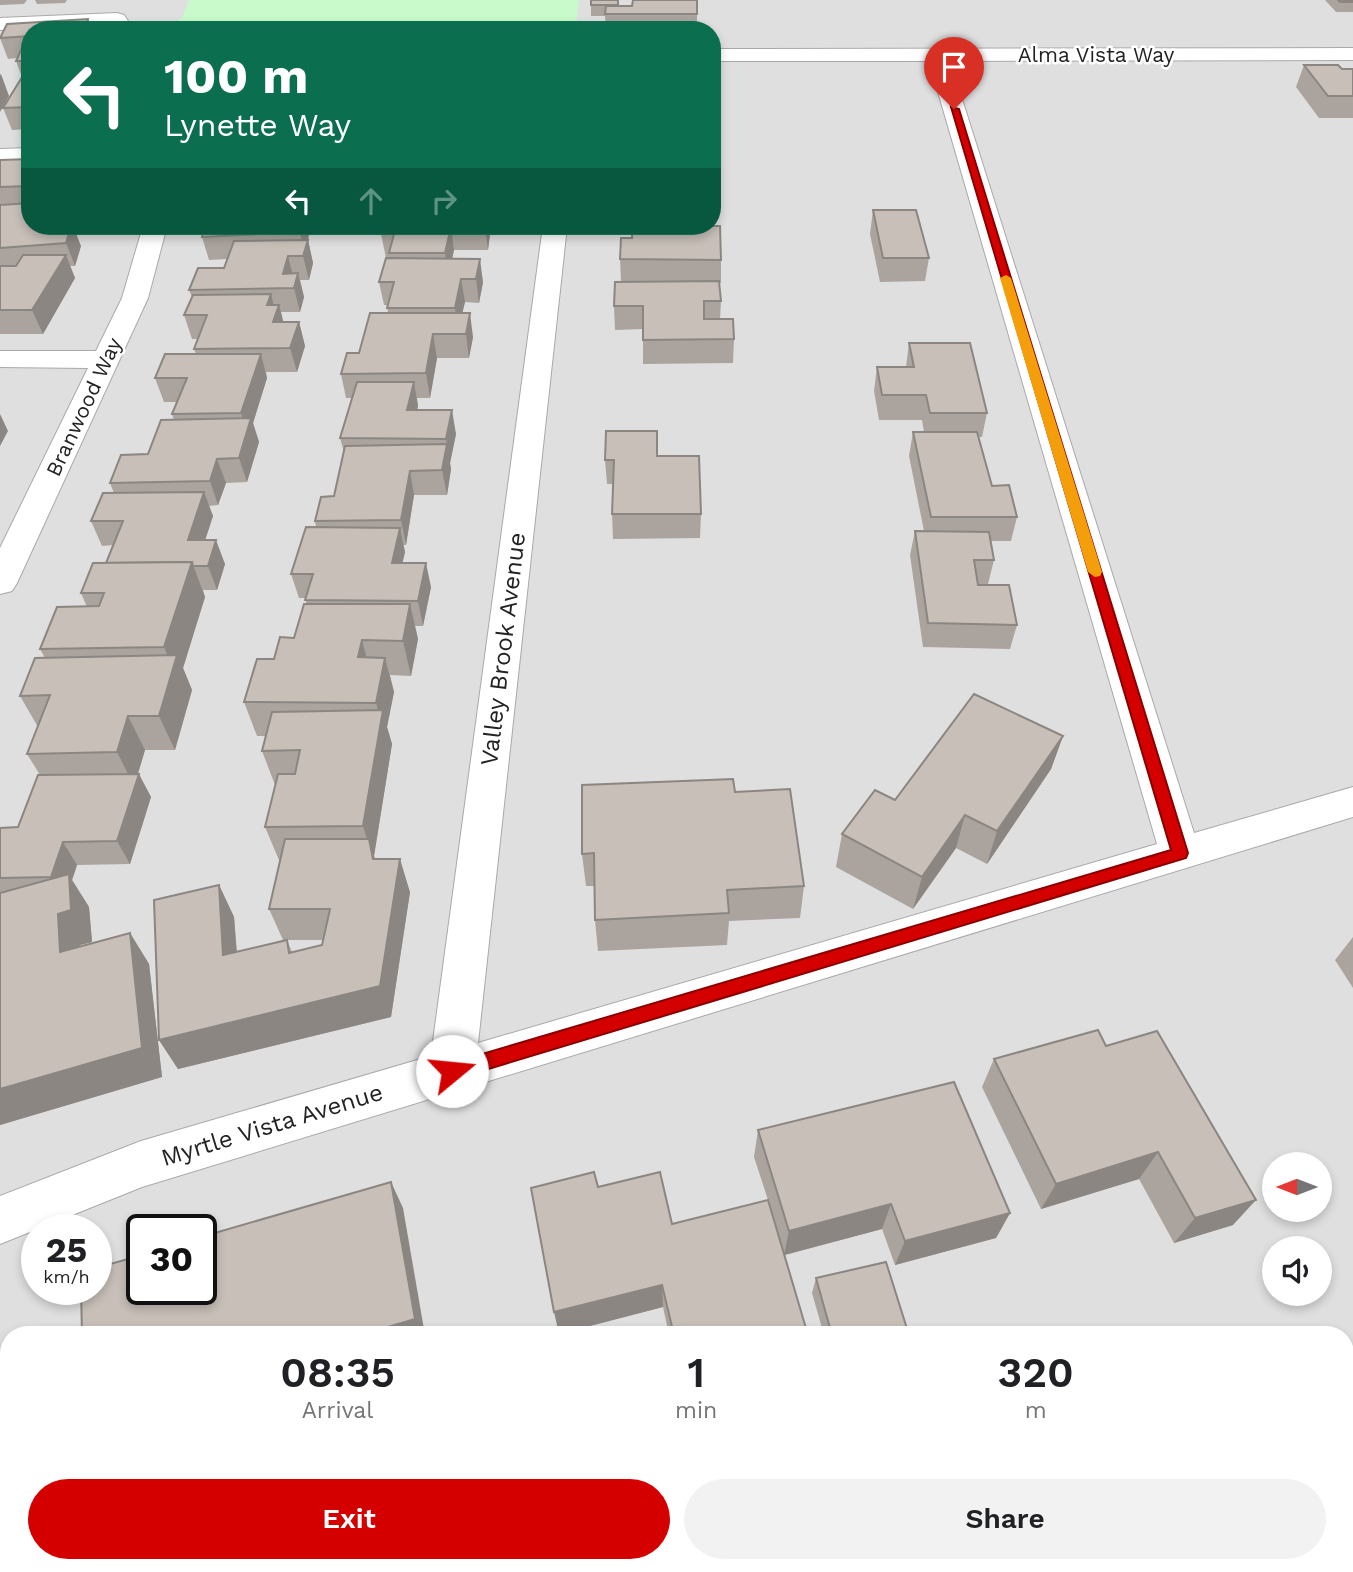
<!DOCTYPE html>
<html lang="en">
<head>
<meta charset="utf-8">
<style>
	body { margin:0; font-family:"Work Sans",sans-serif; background:#f2f2f2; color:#202124; height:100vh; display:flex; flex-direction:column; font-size:26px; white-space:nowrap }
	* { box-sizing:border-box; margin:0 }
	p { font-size:23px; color:#757577 }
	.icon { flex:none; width:38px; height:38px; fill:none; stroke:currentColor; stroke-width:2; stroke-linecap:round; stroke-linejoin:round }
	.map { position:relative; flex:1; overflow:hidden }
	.side { position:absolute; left:0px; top:1326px; width:1354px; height:247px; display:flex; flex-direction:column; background:#fff; border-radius:28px 28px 0 0; box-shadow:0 4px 10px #0003 }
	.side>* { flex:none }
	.hud { position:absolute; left:21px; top:21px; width:700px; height:214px; border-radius:28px; box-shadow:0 4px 10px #0003; background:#0b6e4f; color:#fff; overflow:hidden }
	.needle { width:46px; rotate:270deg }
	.tools { position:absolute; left:1262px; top:1152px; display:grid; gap:14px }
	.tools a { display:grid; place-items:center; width:70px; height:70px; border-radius:50%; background:#fff; box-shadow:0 4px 10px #0003; font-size:35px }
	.speed { position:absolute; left:21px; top:1214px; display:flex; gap:14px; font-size:35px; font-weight:700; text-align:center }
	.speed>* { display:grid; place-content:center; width:91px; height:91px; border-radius:50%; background:#fff; box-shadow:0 4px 10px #0003; line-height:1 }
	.speed small { font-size:18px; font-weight:400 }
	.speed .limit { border:4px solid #111; border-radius:10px; background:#fff; color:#111 }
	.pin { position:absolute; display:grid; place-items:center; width:60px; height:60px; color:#fff; margin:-72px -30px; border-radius:50% 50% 50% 0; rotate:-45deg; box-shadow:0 0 7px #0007 }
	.pin .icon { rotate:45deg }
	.me { position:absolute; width:77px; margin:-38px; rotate:73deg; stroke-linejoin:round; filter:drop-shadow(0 0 5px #0008) }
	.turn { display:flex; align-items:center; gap:24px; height:147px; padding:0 28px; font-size:32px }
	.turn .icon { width:91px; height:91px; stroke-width:2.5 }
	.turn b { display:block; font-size:49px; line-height:60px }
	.lanes { display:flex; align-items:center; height:66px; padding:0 28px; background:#0003; justify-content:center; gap:35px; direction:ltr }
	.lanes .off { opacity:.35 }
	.eta { display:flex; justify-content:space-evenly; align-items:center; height:119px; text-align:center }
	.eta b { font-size:42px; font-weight:600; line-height:49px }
	.action { display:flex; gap:14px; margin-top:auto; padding:14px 28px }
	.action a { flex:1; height:80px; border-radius:42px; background:#d40000; color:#fff; font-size:28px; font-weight:600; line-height:80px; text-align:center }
	.action a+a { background:#f2f2f2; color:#202124 }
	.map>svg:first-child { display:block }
	.residential { fill:#e0dfdf; fill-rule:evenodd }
	.park { fill:#c8facc }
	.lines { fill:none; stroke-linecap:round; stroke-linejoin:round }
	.minor-casing { stroke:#a9a9a9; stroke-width:2 }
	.minor { fill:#fff; fill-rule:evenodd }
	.wall { fill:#aba49e; fill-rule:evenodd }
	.shaded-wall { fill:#8b8681 }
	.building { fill:#c7bfb8; stroke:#8b8681; stroke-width:2 }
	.route { fill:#d40000; stroke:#8a0000; stroke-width:2 }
	.slow { fill:#f59e0b }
	.labels { text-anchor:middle; stroke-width:5; stroke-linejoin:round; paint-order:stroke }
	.far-street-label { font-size:21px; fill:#222; stroke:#fff }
	.street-label { font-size:24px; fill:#222; stroke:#fff }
</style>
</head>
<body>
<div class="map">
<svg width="1353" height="1572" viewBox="0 0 1353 1572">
	<rect width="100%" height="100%" fill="#f2efe9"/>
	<!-- residential -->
	<path class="residential" d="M0 0H1353V1572H0ZM30 30H712V226H30ZM1274 1164H1320V1209H1274ZM37 1230H96V1290H37ZM142 1230H201V1290H142ZM1274 1248H1320V1293H1274ZM9 1335H1346V1564H9Z"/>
	<!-- park -->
	<path class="park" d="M189 0H579L575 30H159L182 18Z"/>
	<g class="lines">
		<defs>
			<g id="minor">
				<path d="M117 13 124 15 134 30H114L111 25 0 30V18Z"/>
				<path d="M1353 48V60L950 61 1194 833 1353 787V817L142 1187 0 1244V1196L141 1141 431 1056 543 226H567L478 1043 1157 844 929 61H712V49Z"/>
				<path d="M30 148V162L0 163V149Z"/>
				<path d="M143 226H167L148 298 17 583 12 591 0 594V548L88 368 0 367V351H96L122 298Z"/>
			</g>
		</defs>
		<!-- minor casing -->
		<use href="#minor" class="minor-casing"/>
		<!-- minor -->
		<use href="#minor" class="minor"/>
	</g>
	<!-- wall -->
	<g class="wall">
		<path d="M0 0H27L24 4 0 5Z"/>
		<path d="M35 0H67L65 3 37 4Z"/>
		<path d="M697 0V30H606L605 16H591V5L632 6Z"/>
		<path d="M1325 0H1353V12H1336Z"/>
		<path d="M88 19 92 30H30V129L12 130 3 108 22 77 16 61 17 58 8 59 0 38 7 24Z"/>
		<path d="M1304 65 1342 69H1353V118H1319L1296 87Z"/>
		<path d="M30 159V226L81 246 75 266H70L75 278 43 334H0V160Z"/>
		<path d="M873 210 929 258 925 281 880 282 870 234Z"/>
		<path d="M205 226H310L308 240 313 263 309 280H300L304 297 300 312H281L283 322H299L305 346 297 372H266L267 378 253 423 259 442 247 482 226 483 218 505 209 506 213 516 205 540 225 564 217 590H203L205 597 183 668 192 690 175 750H145L138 774 151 797 130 864 77 865 72 880 89 907 92 942 80 945V947L130 933 149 964 162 1077 0 1125V828L18 827 40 775 27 754 38 727 20 696 45 658 40 649 87 607 81 593 106 563 113 545 102 546 91 521 114 493 110 483 148 454 174 420 172 414 177 402H164L155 378 196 354 194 349 198 339H192L184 315 192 297 189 290 224 268 227 259 209 260 202 237Z"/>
		<path d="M384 226H491L488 250H454L452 259 483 282 479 303 465 302 462 313 473 337 469 358H437L430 398H417L418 406 417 410 456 434 450 463 451 469 447 495H414L406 545H403L405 552 402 563 431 587 423 626H415L418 639 411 676 390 675 394 692 387 727 392 744 374 856 375 859 410 892 391 1017 178 1069 159 1040 219 885 234 917 237 952 283 940 269 909 280 860H279L265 827 275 785 262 751 265 736H257L244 702 274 659 294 638 306 604V598H299L291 574 316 527 315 521 334 496 344 452 340 438 352 398H346L341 374 359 353 388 313 387 305H384L379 282 390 258H386L381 234ZM287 940H323L322 945 292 952Z"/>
		<path d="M631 226H720L721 260V283H719L721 301 720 319 734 339 733 363 643 364V329L615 330 614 306 621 282 620 259 632 238V226Z"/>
		<path d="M909 343 987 413 982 437H979L992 486 1017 517 1011 541H991L994 560 988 584 1017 625 1010 649 923 647 910 555 915 531H924L909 456 913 432H924L922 420H879L874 391 877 367H906Z"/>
		<path d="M657 456 701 514 700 538 613 539 612 514 613 484H607L605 460Z"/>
		<path d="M1063 736 1051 769 987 864 956 848 913 909 836 867 842 834 895 800Z"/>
		<path d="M735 792 804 886 800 918 729 921 727 945 598 951 595 920V886H586L582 854Z"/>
		<path d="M1353 937V988L1335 960Z"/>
		<path d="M1106 1046 1233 1225 1174 1243 1139 1179 1041 1209 982 1087 994 1059Z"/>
		<path d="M758 1130 1010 1213 996 1238 895 1265 882 1229 785 1255 808 1335H669L663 1307 559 1334 598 1187 672 1224 768 1200 754 1157Z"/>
		<path d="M816 1278 909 1335H824L812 1293Z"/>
	</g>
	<!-- shaded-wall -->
	<g class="shaded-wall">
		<path d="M88 19 92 30H84Z"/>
		<path d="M1 74 9 96 0 112V75Z"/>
		<path d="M71 226H73L81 246 75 266 66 243Z"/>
		<path d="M301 226H310L308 240 313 263 309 280 303 256 304 252 300 232Z"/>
		<path d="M485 226H491L488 250 485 227Z"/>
		<path d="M451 227 454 250 448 277 445 253Z"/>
		<path d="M66 255 75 278 43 334 32 310Z"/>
		<path d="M288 256 294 280 283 274Z"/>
		<path d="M480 259 483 282 479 303 476 279Z"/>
		<path d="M298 273 304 297 300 312 294 288Z"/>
		<path d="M461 279 465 302 458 332 455 308Z"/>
		<path d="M271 294 276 314 279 305 285 328 280 346 267 305Z"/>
		<path d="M470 313 473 337 469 358 466 334Z"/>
		<path d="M299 322 305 346 297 372 290 348Z"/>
		<path d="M433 334 437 358 430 398 426 373Z"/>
		<path d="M261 354 267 378 253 423 259 442 247 482 239 458 247 433 241 413Z"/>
		<path d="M414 382 418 406 412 434 407 410Z"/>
		<path d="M452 410 456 434 450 463 451 469 447 495 442 470 447 445 446 439Z"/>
		<path d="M0 414 8 431 0 446Z"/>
		<path d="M217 459 226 483 218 505 210 481Z"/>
		<path d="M410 471 414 495 406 545 401 520Z"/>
		<path d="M204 492 213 516 197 565 188 540Z"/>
		<path d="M400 528 405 552 397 587 392 563Z"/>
		<path d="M216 540 225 564 217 590 208 566Z"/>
		<path d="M192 562 205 597 183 668 192 690 175 750 159 716 173 669 164 647Z"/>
		<path d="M426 563 431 587 423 626 418 601Z"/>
		<path d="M410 604 418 639 411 676 403 641Z"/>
		<path d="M362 640 371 675 358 657Z"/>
		<path d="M385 658 394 692 387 727 392 744 374 856 379 871 373 859 363 826 381 721 376 703Z"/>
		<path d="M128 716 145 750 134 786 117 752Z"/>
		<path d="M1063 736 1051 769 987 864 997 831Z"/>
		<path d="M139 774 151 797 130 864 117 841Z"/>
		<path d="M965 815 956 848 913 909 922 877Z"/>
		<path d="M63 842 77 865 72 880 89 907 92 942 80 945 82 983 60 952 58 914 66 899 51 877Z"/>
		<path d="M400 859 410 892 391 1017 178 1069 159 1040 380 986Z"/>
		<path d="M219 885 234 917 239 985 223 955Z"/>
		<path d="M130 933 149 964 162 1077 0 1125V1089Z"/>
		<path d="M1158 1152 1139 1179 1041 1209 1056 1184Z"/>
		<path d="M391 1182 403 1208 425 1335H361Z"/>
		<path d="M1256 1200 1233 1225 1174 1243 1195 1218Z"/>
		<path d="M891 1204 882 1229 784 1255 789 1231Z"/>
		<path d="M1010 1213 996 1238 895 1265 905 1241Z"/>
		<path d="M662 1285 663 1307 559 1334 554 1312Z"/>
		<path d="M246 1564H268L267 1572H244Z"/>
	</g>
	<!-- building -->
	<g class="building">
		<rect x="591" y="0" width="27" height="5"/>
		<path d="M633 0H697V14H605L606 6H632Z"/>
		<path d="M1338 0H1353V2H1340Z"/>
		<path d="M88 19 84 30H30V36L0 38 7 24Z"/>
		<path d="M23 46H30V61H16Z"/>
		<path d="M1304 65H1338L1342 69H1353V96H1328Z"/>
		<path d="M30 73V107L3 108 24 74Z"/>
		<path d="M30 159V186L0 187V160Z"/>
		<path d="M30 187V196L25 197Z"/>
		<path d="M30 203V226H71L66 243 0 248V205Z"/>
		<path d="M873 210H916L929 258H883Z"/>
		<path d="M205 226H301L300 232 202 237Z"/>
		<path d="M384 226H485V227H451L445 253H389L394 234H381Z"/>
		<path d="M632 226H720L721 260 620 259 621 238H632Z"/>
		<path d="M308 240 303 256H288L283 274 298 273 294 288 189 290 198 268H224L234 241Z"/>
		<path d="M23 255H66L32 310H0V266H16Z"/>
		<path d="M386 258 480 259 476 279H461L455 308H387L394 282H379Z"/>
		<path d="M719 281 721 301H704V319H733L734 339 643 340V306H614L615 282Z"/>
		<path d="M271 294 267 305H279L273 322H299L290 348 194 349 207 315H184L193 295Z"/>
		<path d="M370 313H470L466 334H433L426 373 341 374 347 353H359Z"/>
		<path d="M909 343H970L987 413H930L926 395H882L877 367H914Z"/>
		<path d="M165 354H261L241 413 172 414 187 378H155Z"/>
		<path d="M357 382H414L407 410H452L446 439 340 438Z"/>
		<path d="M251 418 239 458 217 459 210 481 110 483 121 455 148 454 161 420Z"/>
		<path d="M606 431H657V456H699L701 514H612L614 460H605Z"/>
		<path d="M913 432H977L992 486 1009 485 1017 517H931Z"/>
		<path d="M447 444 442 470 410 471 401 520 315 521 321 497 334 496 345 446Z"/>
		<path d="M204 492 188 540H216L208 566H193L192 562 106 563 123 521H91L103 493Z"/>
		<path d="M306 527 400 528 392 563H426L418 601 305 600 313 574H291Z"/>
		<path d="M915 531 989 532 994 560H974L978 585H1009L1017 625 928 623Z"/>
		<path d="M192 562 164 647 40 649 57 607 99 606 104 593H81L93 563Z"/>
		<path d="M304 604H410L403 641 362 640 358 657 385 658 376 703 244 702 257 659H274L280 637 294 638Z"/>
		<path d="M177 655 159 716H128L117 752 27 754 50 695 20 696 35 658Z"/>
		<path d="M974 694 1063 736 997 831 965 815 922 877 842 834 875 790 895 800Z"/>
		<path d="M383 710 363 826 265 827 278 774H295L300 750 262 751 272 712Z"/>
		<path d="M139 774 117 841 63 842 51 877 0 878V828L18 827 38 775Z"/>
		<path d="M733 779 735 792 790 789 804 886 727 890 729 913 595 920 594 853 582 854V785Z"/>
		<path d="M285 839H369L373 859H400L380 986 159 1040 154 900 219 885 223 955 287 940 289 953 322 945 330 909H269Z"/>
		<path d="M69 874 71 910 58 914 60 952 130 933 142 1048 0 1089V893Z"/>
		<path d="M1098 1030 1106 1046 1157 1031 1256 1200 1195 1218 1158 1152 1056 1184 994 1059Z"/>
		<path d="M954 1082 1010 1213 905 1241 891 1204 789 1231 758 1130Z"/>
		<path d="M594 1172 598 1187 660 1172 672 1224 768 1200 808 1335H674L662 1285 554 1312 531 1188Z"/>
		<path d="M391 1182 415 1319 361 1335H82L81 1290H96V1268L142 1255V1290H201V1237Z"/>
		<path d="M886 1262 909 1335H832L816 1278Z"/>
		<path d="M91 1564H246L244 1572H89Z"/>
	</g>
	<!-- route -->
	<path class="route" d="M951 107 959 109 1188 853 1186 858 452 1080 445 1077 442 1071 445 1065 452 1063 1171 850Z"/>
	<!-- slow -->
	<path class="slow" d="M1006 275 1011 278 1102 572 1100 576 1095 577 1088 572 1000 278Z"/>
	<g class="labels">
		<!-- far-street labels -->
		<g class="far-street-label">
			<text x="1096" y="62">Alma Vista Way</text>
			<text transform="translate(84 407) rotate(-65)" y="7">Branwood Way</text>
		</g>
		<!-- street labels -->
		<g class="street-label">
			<text transform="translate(503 649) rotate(-83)" y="8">Valley Brook Avenue</text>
			<text transform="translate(272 1125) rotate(-17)" y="8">Myrtle Vista Avenue</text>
		</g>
	</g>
</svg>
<div class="tools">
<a><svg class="needle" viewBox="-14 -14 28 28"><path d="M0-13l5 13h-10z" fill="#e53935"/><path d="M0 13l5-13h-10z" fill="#757577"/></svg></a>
<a><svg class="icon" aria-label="sound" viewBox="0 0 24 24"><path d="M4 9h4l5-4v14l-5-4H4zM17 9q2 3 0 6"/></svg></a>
</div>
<div class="speed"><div>25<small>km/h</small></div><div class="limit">30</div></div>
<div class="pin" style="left:954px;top:109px;background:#d93025"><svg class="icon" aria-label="arrive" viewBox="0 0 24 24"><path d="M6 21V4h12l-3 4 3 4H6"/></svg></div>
<svg class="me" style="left:452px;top:1071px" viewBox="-20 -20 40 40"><circle r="19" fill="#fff"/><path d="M0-13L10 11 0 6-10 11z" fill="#d40000"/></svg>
<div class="hud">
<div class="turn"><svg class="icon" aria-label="left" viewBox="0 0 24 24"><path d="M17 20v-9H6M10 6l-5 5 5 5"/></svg><div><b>100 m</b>Lynette Way</div></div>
<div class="lanes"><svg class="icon" aria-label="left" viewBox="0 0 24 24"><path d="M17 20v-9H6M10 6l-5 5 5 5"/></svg><svg class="icon off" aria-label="ahead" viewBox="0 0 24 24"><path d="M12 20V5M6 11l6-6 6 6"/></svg><svg class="icon off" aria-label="right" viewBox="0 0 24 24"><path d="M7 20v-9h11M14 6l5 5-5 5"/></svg></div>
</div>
<section class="side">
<div class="eta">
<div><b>08:35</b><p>Arrival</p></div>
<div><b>1</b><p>min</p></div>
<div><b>320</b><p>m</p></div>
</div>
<div class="action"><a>Exit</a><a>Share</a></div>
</section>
</div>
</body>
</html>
